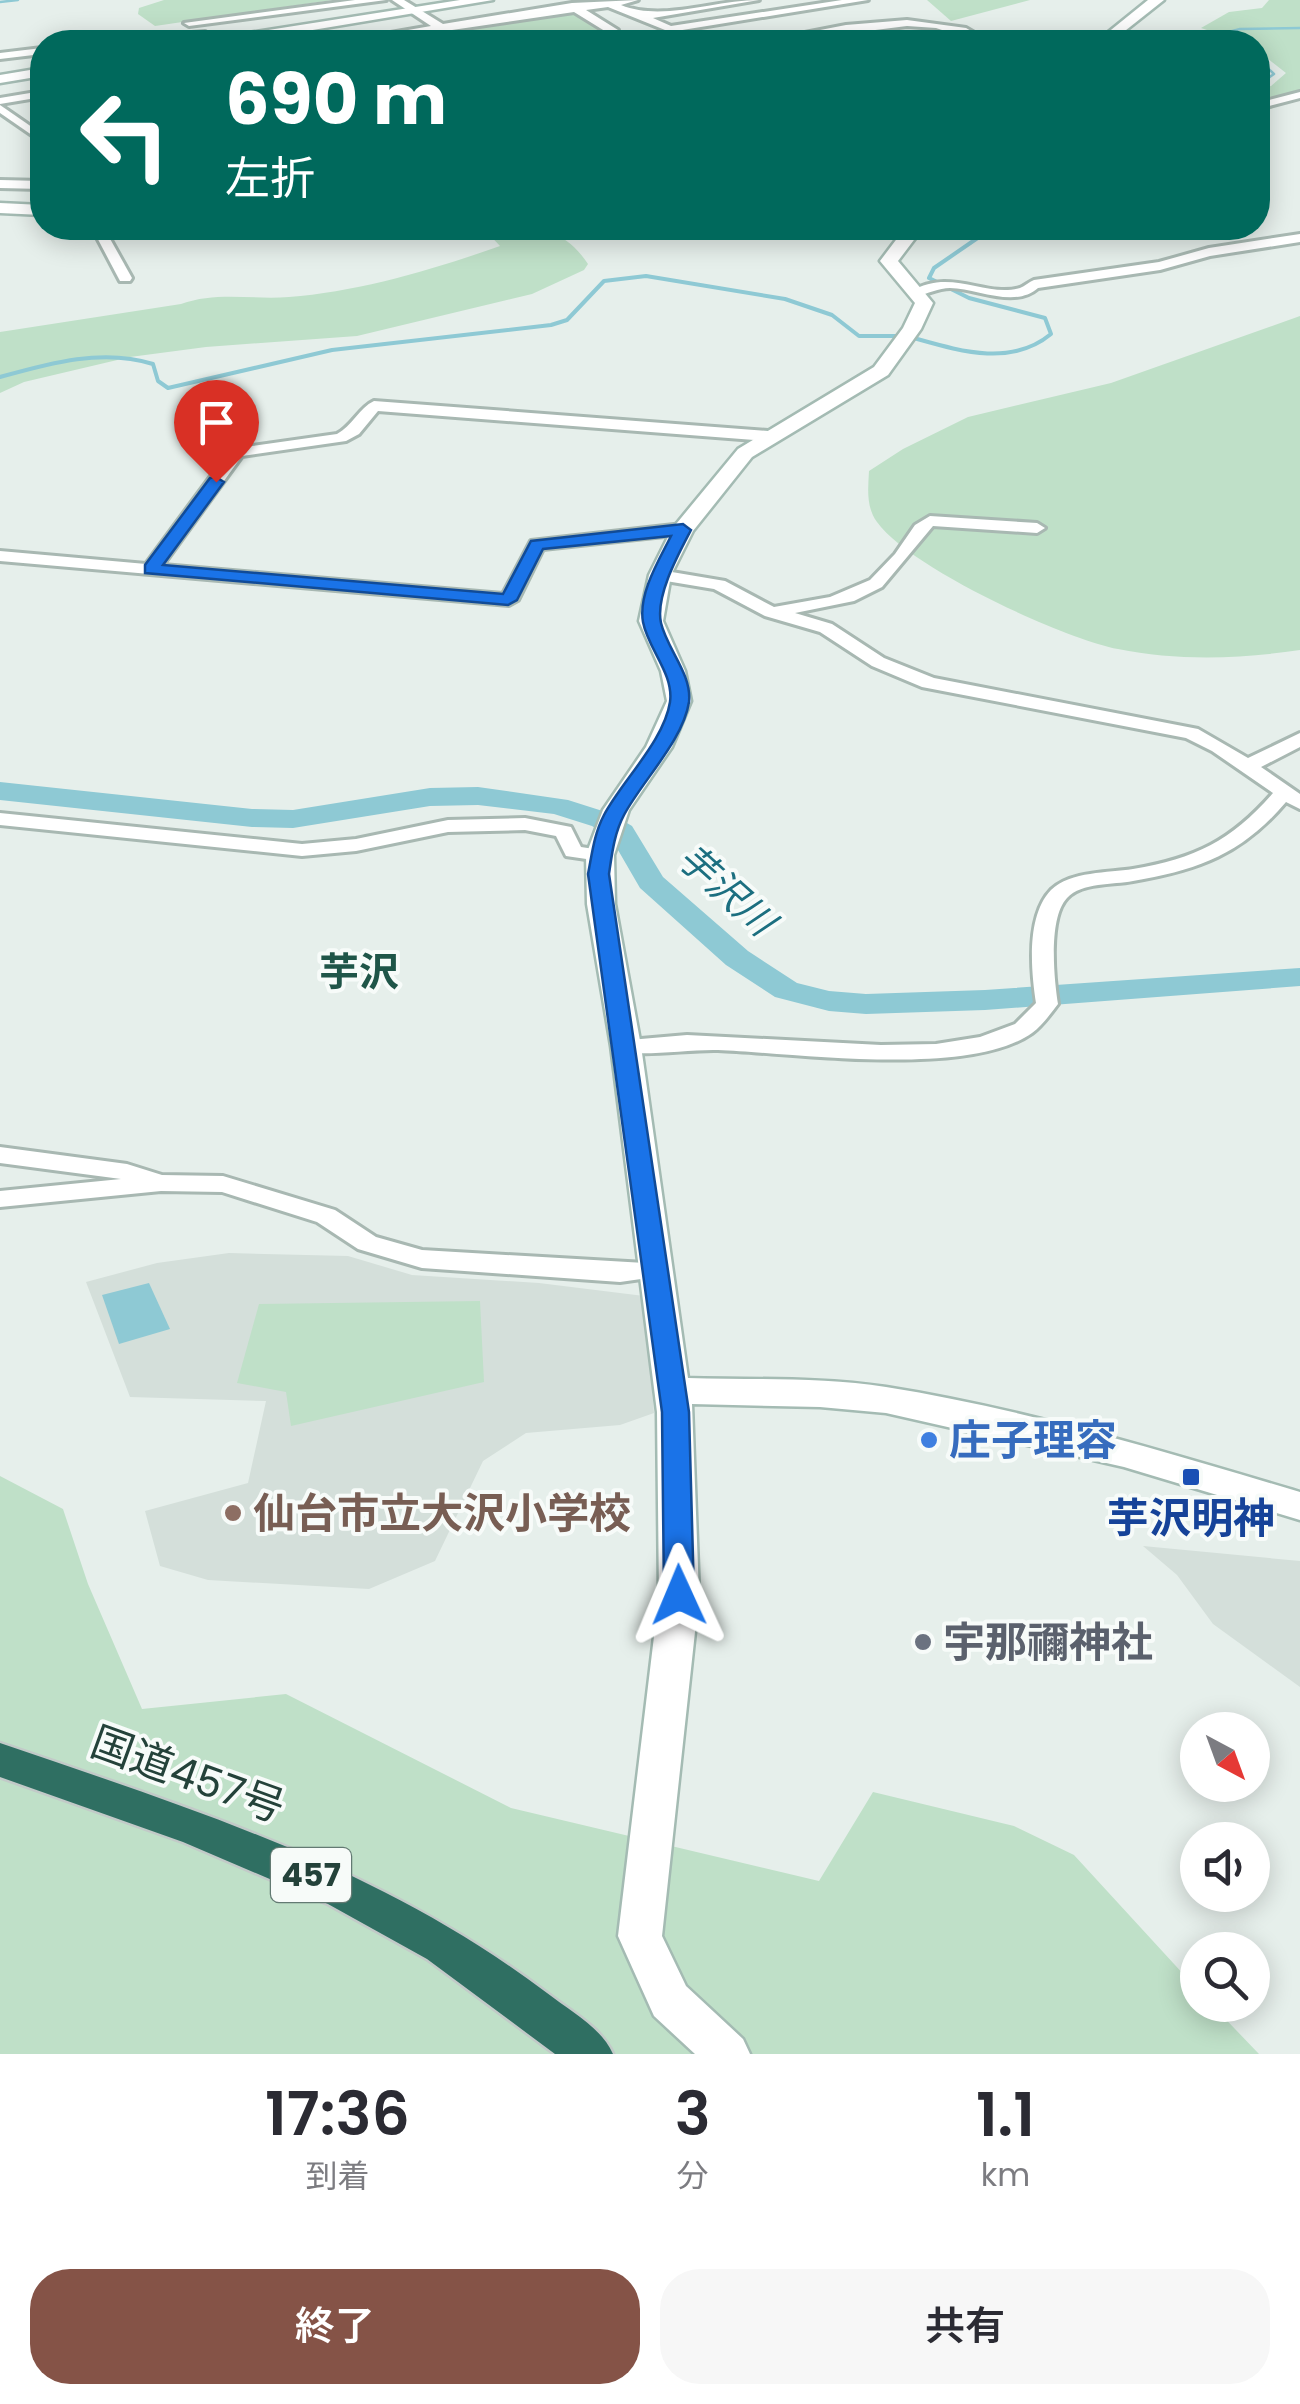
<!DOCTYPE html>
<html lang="ja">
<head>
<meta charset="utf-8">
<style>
	body { margin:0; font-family:Poppins,"Noto Sans JP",sans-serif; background:#f7f7f7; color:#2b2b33; height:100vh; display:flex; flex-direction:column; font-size:38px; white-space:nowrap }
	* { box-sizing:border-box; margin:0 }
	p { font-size:32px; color:#7c7c81 }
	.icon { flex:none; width:55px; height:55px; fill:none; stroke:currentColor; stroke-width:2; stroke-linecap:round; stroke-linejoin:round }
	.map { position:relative; height:2054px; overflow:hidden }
	.drawer { display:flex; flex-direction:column; background:#fff; flex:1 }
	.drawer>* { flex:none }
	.hud { position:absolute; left:30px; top:30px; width:1240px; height:210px; border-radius:40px; box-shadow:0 5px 25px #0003; background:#00695c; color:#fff; overflow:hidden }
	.needle { width:65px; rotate:139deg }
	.fabs { position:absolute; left:1180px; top:1712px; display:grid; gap:20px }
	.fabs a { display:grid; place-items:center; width:90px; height:90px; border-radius:50%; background:#fff; box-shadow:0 5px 25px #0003; font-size:50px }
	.pin { position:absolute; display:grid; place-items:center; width:85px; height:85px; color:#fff; margin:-102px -42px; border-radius:50% 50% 50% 0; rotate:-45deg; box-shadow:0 0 10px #0007 }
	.pin .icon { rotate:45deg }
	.me { position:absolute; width:110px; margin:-55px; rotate:359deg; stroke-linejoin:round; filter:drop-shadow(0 0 8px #0008) }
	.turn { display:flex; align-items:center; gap:35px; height:210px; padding:0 30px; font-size:45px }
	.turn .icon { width:130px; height:130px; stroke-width:2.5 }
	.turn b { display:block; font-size:70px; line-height:85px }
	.eta { display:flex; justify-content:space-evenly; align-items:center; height:170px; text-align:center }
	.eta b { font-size:60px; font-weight:600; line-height:70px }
	.cta { display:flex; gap:20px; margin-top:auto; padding:20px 30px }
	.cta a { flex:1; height:115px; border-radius:40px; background:#855347; color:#fff; font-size:40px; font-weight:600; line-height:115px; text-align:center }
	.cta a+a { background:#f7f7f7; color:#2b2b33 }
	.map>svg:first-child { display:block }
	.built { fill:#d4dfda }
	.green { fill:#bfe0c8 }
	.water { fill:#8ec9d4 }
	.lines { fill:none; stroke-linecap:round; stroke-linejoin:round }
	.stream-far1 { stroke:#8ec9d4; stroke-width:2.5 }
	.stream { stroke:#8ec9d4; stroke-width:4 }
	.river { fill:#8ec9d4; fill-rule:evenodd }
	.street-casing { stroke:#a8b8b2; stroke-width:6 }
	.secondary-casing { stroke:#a4bbb3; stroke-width:5 }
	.highway-casing { stroke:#c2cac8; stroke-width:5 }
	.street { fill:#fff; fill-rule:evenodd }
	.secondary { fill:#fff; fill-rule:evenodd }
	.highway { fill:#2f6f62; fill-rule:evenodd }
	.route { fill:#1a73e8; stroke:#114b97; stroke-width:2.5 }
	.shop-dot { fill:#3f7fe0; stroke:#f7fbf9; stroke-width:4 }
	.transit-dot { fill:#1a4fb4; stroke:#f7fbf9; stroke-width:4 }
	.education-dot { fill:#8d6e63; stroke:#f7fbf9; stroke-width:4 }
	.worship-dot { fill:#6b7280; stroke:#f7fbf9; stroke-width:4 }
	.labels { text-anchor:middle; stroke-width:8; stroke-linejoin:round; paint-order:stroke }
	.shield { fill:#f7fbf9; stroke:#637a73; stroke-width:2.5 }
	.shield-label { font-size:32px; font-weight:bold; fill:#24423a }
	.water-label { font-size:38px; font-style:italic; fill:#1c6f80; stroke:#f7fbf9 }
	.quarter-label { font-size:40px; font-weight:bold; fill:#1f5548; stroke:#f7fbf9 }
	.near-shop-label { font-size:42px; font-weight:bold; fill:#366cbe; stroke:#f7fbf9; text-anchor:start }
	.near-education-label { font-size:42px; font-weight:bold; fill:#785e54; stroke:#f7fbf9; text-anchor:start }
	.near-transit-label { font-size:42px; font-weight:bold; fill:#164399; stroke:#f7fbf9 }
	.near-worship-label { font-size:42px; font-weight:bold; fill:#5b616d; stroke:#f7fbf9; text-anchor:start }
	.near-street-label { font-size:42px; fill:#24423a; stroke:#f7fbf9 }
</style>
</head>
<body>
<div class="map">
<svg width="1300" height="2054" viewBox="0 0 1300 2054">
	<rect width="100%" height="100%" fill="#e6efeb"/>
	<!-- built -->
	<g class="built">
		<path d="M229 1253 348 1256 412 1275 539 1283 644 1296 654 1413 620 1425 526 1433 483 1461 435 1561 369 1589 208 1580 160 1566 145 1511 248 1483 266 1401 130 1397 86 1282 157 1263Z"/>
		<path d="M1143 1546 1300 1561V1687L1213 1624 1177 1575Z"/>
	</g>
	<!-- green -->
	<g class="green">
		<path d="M164 0H333L155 26 138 14 139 8Z"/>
		<path d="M927 0H1030L951 21Z"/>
		<path d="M1269 0H1300V93L1258 116V89L1271 86 1286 73 1258 51V42H1243L1201 28 1229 12 1262 8Z"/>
		<path d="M571 12 601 27 604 34 595 42H472L453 31Z"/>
		<path d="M483 228C527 227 560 222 588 264L584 270 532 294 357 336 206 347 130 357 24 382 0 393V332L181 304C217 291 252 300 289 297 358 292 435 269 500 246Z"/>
		<path d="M1300 316V650C1240 659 1177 661 1118 649 1062 638 910 568 877 522 866 507 868 489 869 471L903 449 968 417 1111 383Z"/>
		<path d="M480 1301 484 1382 291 1426 286 1392 237 1383 259 1304Z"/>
		<path d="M0 1476 63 1509 88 1584 142 1709 286 1694 511 1808 819 1881 873 1792 1014 1826 1074 1855 1197 1989 1198 2005H1212L1259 2054H0Z"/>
	</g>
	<!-- water -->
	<path class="water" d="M149 1283 170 1329 119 1344 102 1295Z"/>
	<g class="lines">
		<!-- stream-far1 -->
		<g class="stream-far1">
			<path d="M0 2 18 0"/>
			<path d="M1229 42 1221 34 1240 29 1300 28"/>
			<path d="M1258 59 1274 74 1258 85"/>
			<path d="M1258 149 1264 156 1258 163"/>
			<path d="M1056 228 1112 231 1146 228"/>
			<path d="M975 239 992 228"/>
		</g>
		<!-- stream -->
		<g class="stream">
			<path d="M910 337C957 350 1010 368 1051 334L1045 318 969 298 929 278 934 268 979 237"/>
			<path d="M0 377C50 363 103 348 153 364L158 381 168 388 332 350 551 325 567 320 604 281 646 276 785 299 832 315 859 336H900"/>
		</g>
		<!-- river -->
		<path class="river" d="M0 782 252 809 293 810 430 788 478 787 568 800 612 814 632 826 663 877 748 951 797 983 829 991 866 994 985 990 1300 968V986L985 1010 866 1014 829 1011 775 997 726 965 640 888 611 838 592 826 554 814 478 805 430 806 293 828 252 827 0 800Z"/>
		<defs>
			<g id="street">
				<path d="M355 0H386L189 26 184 23Z"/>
				<path d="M392 0H404L443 24 572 3 638 0 621 5C662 22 714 0 759 0L653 18 671 26 842 0H868L670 32 608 7 586 10 618 30 616 42H606L608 33 574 12 452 30 469 42H457L440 31 339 42 431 26Z"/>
				<path d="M907 20 966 28 990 42H978L936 28 907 26 780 42H758L846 25Z"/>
				<path d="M943 30 947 35 883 42 888 39Z"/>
				<path d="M205 32 201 37 105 42 110 39Z"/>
				<path d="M42 48V54L0 59V53Z"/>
				<path d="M42 91V97L0 104V98Z"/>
				<path d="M1300 92V98L1258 109V103Z"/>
				<path d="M0 105 42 134V142L0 113Z"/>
				<path d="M0 180 42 181V189L0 188Z"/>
				<path d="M92 228H104L132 278 130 281H120Z"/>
				<path d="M1300 234V242L1210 256 1160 270 1038 288C1014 309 977 288 950 288 939 288 927 294 917 296L910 292C950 267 985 298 1020 288 1025 286 1029 282 1034 280L1159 262 1209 248Z"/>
				<path d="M374 401 768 431 776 436 768 441 378 411 359 434 346 441 242 456 163 565 503 594 531 541 683 524 691 529 683 534 543 549 518 600 509 605 0 561V551L146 564 231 449 337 434C352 426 359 408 374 401Z"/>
				<path d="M930 516 1037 523 1045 528 1037 533 933 526 882 587 854 601 795 613 832 624 884 658 934 678 1198 729 1248 758 1300 733V747L1261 767 1300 794V809L1286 802C1242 854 1199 870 1133 881 1113 885 1082 882 1067 898 1048 918 1054 979 1058 1004 1051 1013 1042 1026 1032 1033 968 1078 795 1053 718 1050 690 1049 642 1057 618 1051L615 1046 618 1041 687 1035 881 1045 936 1044 980 1037 1015 1024 1036 1003C1031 970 1026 916 1051 890 1071 871 1108 873 1133 869 1196 858 1231 841 1273 793L1212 751 1186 738 922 687 872 666 820 632 765 616 714 589 660 580 651 575 660 570 725 581 774 607 830 597 870 580 895 554 915 525Z"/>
				<path d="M0 813 302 844 356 839 448 820 525 818 571 827 581 847 607 851 610 855 600 861 566 856 556 836 525 830 448 832 356 851 302 856 0 825Z"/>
				<path d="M0 1147 127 1164 162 1175 223 1176 335 1210 376 1237 422 1250 662 1264 666 1270 662 1276 620 1282 422 1268 358 1249 317 1222 222 1192 161 1191 0 1207V1191L121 1179 0 1163Z"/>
			</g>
			<g id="secondary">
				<path d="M460 0H493L241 42H210L217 38Z"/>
				<path d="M1148 0H1164L1111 42H1096Z"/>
				<path d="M42 68V76L0 83V75Z"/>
				<path d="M0 203 42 205V215L0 213Z"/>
				<path d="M905 228H923L898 261 933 303 921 329 888 375 752 457 693 531 671 575 663 621 685 671 691 701 672 747 629 810 614 855 615 904 641 1046 688 1378C754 1380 821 1377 886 1387 1025 1409 1166 1452 1300 1492V1520L1124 1467 886 1413 820 1407 692 1404 699 1595 662 1936 686 1986 743 2039 750 2054H695L654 2016 618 1936 659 1595 657 1412 611 1046 587 904 586 855 603 810 646 747 667 701 661 671 639 621 649 575 672 529 738 449 874 367 903 328 915 303 880 261Z"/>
			</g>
			<path id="highway" d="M0 1743C195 1810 380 1867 547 1993 570 2011 601 2027 613 2054H555L427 1959 328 1904 183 1842 0 1777Z"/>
		</defs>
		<!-- street casing -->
		<use href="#street" class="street-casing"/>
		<!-- secondary casing -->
		<use href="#secondary" class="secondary-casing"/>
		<!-- highway casing -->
		<use href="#highway" class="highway-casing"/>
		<!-- street -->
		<use href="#street" class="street"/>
		<!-- secondary -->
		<use href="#secondary" class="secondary"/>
		<!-- highway -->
		<use href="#highway" class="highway"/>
	</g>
	<!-- route -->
	<path class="route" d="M216 477 224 482 163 565 503 594 531 541 683 524 691 530C679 553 655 596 661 623 667 649 692 674 689 702 683 741 642 781 624 815 614 834 612 854 609 874L689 1412 694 1595 690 1603 679 1606 669 1603 664 1595 662 1412 588 874C592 854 594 834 604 815 622 781 664 741 670 702 674 674 648 649 643 622 638 594 659 560 671 536L543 549 517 600 508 605 145 573V565L210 478Z"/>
	<!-- markers -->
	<circle class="shop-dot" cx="929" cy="1440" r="10"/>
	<rect class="transit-dot" x="1181" y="1467" width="20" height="20" rx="5"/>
	<circle class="education-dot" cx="233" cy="1513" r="10"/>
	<circle class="worship-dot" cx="923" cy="1642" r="10"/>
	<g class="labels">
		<!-- shield labels -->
		<rect class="shield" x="271" y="1848" width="80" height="54" rx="8"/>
		<g class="shield-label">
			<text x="311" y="1886">457</text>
		</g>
		<!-- water labels -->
		<g class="water-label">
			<text transform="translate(726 890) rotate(42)" y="13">芋沢川</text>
		</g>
		<!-- quarter labels -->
		<g class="quarter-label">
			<text x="359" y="986">芋沢</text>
		</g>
		<!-- near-shop labels -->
		<g class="near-shop-label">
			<text x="949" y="1455">庄子理容</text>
		</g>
		<!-- near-education labels -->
		<g class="near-education-label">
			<text x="253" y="1528">仙台市立大沢小学校</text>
		</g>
		<!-- near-transit labels -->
		<g class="near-transit-label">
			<text x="1191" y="1533">芋沢明神</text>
		</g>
		<!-- near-worship labels -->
		<g class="near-worship-label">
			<text x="943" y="1657">宇那禰神社</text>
		</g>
		<!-- near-street labels -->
		<g class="near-street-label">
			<text transform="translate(188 1774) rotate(20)" y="15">国道457号</text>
		</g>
	</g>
</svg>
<div class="fabs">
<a><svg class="needle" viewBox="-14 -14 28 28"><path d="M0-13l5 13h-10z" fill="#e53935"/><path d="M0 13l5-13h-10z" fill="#7c7c81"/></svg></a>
<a><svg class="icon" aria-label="sound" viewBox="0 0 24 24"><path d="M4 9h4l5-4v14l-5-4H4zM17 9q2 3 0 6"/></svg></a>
<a><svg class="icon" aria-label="search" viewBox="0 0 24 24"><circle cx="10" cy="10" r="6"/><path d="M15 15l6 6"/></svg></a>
</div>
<div class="pin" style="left:216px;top:482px;background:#d93025"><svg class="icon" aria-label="arrive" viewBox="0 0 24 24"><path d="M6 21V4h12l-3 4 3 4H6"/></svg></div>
<svg class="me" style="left:679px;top:1595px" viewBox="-20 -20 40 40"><path d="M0-17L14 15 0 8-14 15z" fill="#1a73e8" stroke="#fff" stroke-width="4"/></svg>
<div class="hud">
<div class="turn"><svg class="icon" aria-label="left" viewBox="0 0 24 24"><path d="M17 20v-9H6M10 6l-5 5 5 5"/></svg><div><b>690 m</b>左折</div></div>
</div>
</div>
<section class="drawer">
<div class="eta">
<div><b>17:36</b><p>到着</p></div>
<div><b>3</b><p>分</p></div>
<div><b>1.1</b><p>km</p></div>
</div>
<div class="cta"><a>終了</a><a>共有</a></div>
</section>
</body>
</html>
